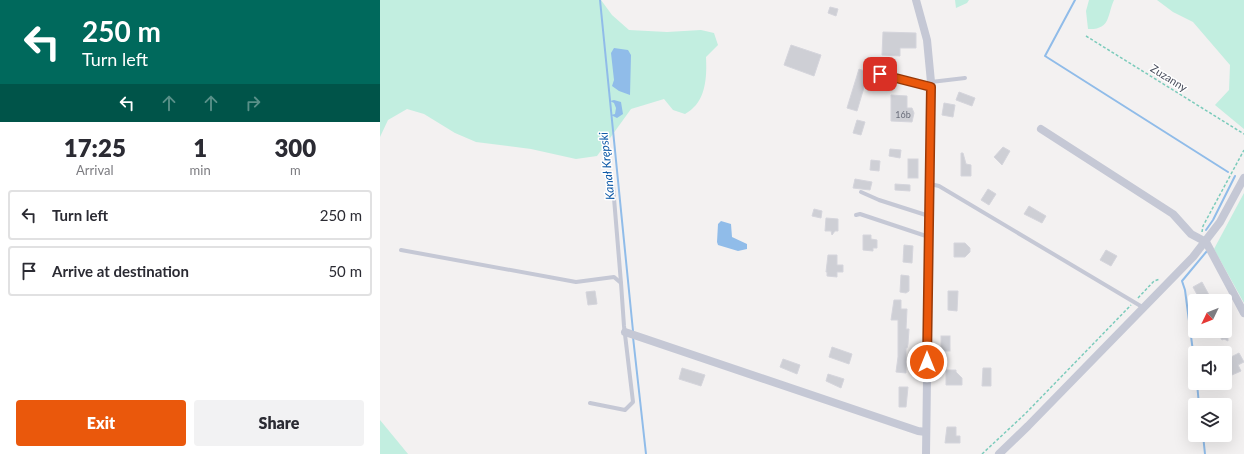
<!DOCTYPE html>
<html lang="en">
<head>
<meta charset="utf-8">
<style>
	body { margin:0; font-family:Lato,sans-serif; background:#f2f2f3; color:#2b2b33; height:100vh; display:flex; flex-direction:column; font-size:15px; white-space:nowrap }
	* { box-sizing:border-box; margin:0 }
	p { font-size:13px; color:#7c7c81 }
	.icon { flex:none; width:22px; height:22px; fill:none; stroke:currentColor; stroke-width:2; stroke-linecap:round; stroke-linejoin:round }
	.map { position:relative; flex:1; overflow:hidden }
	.details { display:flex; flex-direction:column; background:#fff; width:380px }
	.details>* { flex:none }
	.hud { background:#00695c; color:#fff; overflow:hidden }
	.needle { width:26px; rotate:227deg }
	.controls { position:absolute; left:808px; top:294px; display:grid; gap:8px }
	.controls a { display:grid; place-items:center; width:44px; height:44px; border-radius:4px; background:#fff; box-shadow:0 4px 16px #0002; font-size:20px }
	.pin { position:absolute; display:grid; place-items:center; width:34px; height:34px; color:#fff; margin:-17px; border-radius:8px; box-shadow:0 2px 6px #0006 }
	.me { position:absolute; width:44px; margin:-22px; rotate:0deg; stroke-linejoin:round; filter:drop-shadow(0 0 3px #0008) }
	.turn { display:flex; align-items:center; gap:14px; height:84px; padding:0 16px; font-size:18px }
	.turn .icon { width:52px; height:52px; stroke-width:2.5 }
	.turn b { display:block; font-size:28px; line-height:34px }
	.lanes { display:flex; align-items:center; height:38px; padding:0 16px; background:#0003; justify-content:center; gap:20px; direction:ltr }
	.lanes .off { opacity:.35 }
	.eta { display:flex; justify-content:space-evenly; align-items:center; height:68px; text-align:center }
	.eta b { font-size:24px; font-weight:800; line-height:28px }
	.primary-button { display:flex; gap:8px; margin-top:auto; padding:8px 16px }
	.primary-button a { flex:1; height:46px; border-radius:4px; background:#ea580c; color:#fff; font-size:16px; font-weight:800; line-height:46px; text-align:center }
	.primary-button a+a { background:#f2f2f3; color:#2b2b33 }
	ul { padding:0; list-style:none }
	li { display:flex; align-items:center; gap:12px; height:50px; margin:0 8px 6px; padding:0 8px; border:2px solid #e1e1e2; border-radius:4px }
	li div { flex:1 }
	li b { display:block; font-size:15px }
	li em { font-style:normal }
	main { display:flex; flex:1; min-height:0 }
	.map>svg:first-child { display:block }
	.green { fill:#c2eee0 }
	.water { fill:#90bce9 }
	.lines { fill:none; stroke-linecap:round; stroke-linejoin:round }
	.stream { stroke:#90bce9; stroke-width:2 }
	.building { fill:#cecfd5; stroke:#d5d5dc }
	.path { stroke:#7bcbbb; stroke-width:1.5; stroke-dasharray:3 2; stroke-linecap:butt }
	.service { stroke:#c5c8d5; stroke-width:4 }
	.minor { stroke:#c5c8d5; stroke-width:8 }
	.route-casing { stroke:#983908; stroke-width:10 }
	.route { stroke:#ea580c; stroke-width:7 }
	.labels { text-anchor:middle; stroke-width:3; stroke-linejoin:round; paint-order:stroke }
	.number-label { font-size:9px; fill:#6a6e7b }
	.street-label { font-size:11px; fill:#494e5d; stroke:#fff }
	.water-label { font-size:12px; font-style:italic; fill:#125ca8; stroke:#fff }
</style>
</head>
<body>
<main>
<section class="details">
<div class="hud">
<div class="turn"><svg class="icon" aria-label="left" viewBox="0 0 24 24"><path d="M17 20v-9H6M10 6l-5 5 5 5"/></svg><div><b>250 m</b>Turn left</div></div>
<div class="lanes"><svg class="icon" aria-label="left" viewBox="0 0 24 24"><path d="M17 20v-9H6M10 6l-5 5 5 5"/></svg><svg class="icon off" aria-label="ahead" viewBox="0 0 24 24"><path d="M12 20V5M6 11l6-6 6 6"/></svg><svg class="icon off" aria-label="ahead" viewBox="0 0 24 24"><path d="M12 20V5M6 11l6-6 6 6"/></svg><svg class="icon off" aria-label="right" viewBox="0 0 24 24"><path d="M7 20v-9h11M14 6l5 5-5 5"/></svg></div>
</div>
<div class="eta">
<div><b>17:25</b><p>Arrival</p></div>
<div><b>1</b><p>min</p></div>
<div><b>300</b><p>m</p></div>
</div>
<ul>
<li><svg class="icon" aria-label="left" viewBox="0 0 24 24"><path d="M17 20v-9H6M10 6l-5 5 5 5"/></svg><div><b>Turn left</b></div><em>250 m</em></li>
<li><svg class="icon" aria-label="arrive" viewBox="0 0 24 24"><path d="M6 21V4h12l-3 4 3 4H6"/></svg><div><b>Arrive at destination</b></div><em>50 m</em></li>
</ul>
<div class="primary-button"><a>Exit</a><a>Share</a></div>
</section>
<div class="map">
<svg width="864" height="454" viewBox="0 0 864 454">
	<rect width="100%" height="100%" fill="#f3f1f1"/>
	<!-- green -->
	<g class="green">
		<path d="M0 0H221L232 15 249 30 287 32 321 30 334 33 338 45 326 57C327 78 326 103 305 114L293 110 284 99 251 109 217 156 196 159 151 149 96 142 75 133 44 114 27 109 8 120 0 137Z"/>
		<path d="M575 0H589L587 3 576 8Z"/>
		<path d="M709 0H734C727 15 731 30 708 29L706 11Z"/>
		<path d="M777 0H864V129L835 105 849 90 850 65 813 22 793 12Z"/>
		<path d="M864 193V303L834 249Z"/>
		<path d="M0 420 28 454H0Z"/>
	</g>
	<!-- water -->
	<g class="water">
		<path d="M234 48 248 50 251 55 250 95 239 91 232 86 234 80 231 53Z"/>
		<path d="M234 100 241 102 243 114 237 118 231 115 235 114 236 108 234 103 230 101Z"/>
		<path d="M341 221 351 224 352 237 367 244V249L358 251 338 245 337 242 338 224Z"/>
	</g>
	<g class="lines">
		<!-- stream -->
		<g class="stream">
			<path d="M220 0 253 331"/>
			<path d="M695 0 665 56 848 172"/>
			<path d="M826 230 833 220 855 176"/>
			<path d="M253 337 266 454"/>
			<path d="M815 367 805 290 802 281 827 251"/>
			<path d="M817 383 819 405"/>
			<path d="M823 435 825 454"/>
		</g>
	</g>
	<!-- building -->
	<g class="building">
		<path d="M450 7 458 9 456 16 448 13Z"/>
		<path d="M503 32 536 33V48H520V56L502 55Z"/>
		<path d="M411 45 441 55 434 76 404 65Z"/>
		<path d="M479 69 490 73 489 76H491L489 83 485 84 477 111 467 108Z"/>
		<path d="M579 92 595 98 592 106 576 100Z"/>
		<path d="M511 95 527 96V108H532L534 113 532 122 511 121Z"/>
		<path d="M564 103 575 105 573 117 562 115Z"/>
		<path d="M477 120 485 122 481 135 473 133Z"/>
		<path d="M623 147 630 151 622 165 614 157Z"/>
		<path d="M510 149 521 150 520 158 509 156Z"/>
		<path d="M581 153H583L586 164 591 165V176H581Z"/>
		<rect x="528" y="159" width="10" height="19"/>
		<path d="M491 160 500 161 499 171 490 170Z"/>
		<path d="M475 179 492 182 490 190 473 188Z"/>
		<path d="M515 184 530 185V191L515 190Z"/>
		<path d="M608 189 616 194 609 205 601 200Z"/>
		<path d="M649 206 666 216 662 223 644 214Z"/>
		<path d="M434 209 442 211 441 218 432 216Z"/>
		<path d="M446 218 458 219V231H455L452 235 451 231H445Z"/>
		<path d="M483 235H491V239L497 240V248H493V251L483 250Z"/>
		<path d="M574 243H585L590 248V252L585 257H574Z"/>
		<path d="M524 245 533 246 532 263 523 262Z"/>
		<path d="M726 250 737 256 731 266 720 260Z"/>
		<path d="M448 255H457V265H463V272H457V277L447 276V272H446Z"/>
		<path d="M521 275 529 276V291L526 293 520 292Z"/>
		<path d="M822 282 829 295 820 300 813 287Z"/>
		<path d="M215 291 217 304 208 305 206 292Z"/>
		<path d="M568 291H578L577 311 568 310Z"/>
		<path d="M514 300H521V309H527L526 329H529L528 344 527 348H526V373L516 372 518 357V320H511Z"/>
		<path d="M837 331H848L851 335 848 337V341L844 339 842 340Z"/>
		<rect x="561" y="336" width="9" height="15"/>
		<path d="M452 347 472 354 469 364 449 357Z"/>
		<path d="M859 353 864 362 858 365 861 371 852 375 845 364V360Z"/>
		<path d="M403 359 420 365 417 374 400 367Z"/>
		<path d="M302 368 325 375 321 386 299 379Z"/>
		<path d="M603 368H611V386H602Z"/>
		<path d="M566 370H576V372L582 378V385H566Z"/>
		<path d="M448 374 464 379 461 388 446 381Z"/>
		<path d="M519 387H528L526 407H519Z"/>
		<path d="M567 427H576V436H580V443H565Z"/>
	</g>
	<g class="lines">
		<!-- path -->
		<g class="path">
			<path d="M706 36 864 134"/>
			<path d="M822 232 823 226 864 150"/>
			<path d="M758 298 774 281 780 279"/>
			<path d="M602 454 645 414 751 305"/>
		</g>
		<!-- service -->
		<g class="service">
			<path d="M500 74 551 87"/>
			<path d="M551 82 585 78"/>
			<path d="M550 184 559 186 764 308"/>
			<path d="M233 186 241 283"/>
			<path d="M481 192 499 200 549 216"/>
			<path d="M476 215 480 214 549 237"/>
			<path d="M21 250 196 282 234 277 241 283 244 326 253 402 245 410 210 403"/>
		</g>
		<!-- minor -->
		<g class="minor">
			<path d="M536 0 547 40 551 82 546 454"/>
			<path d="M661 129 793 214 811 234 826 242 864 313"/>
			<path d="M245 332 538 431 546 432"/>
			<path d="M619 454 648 426 813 257 840 222 864 178"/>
		</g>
	</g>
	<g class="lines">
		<defs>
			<path id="route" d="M500 74 551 87 547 362"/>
		</defs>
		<!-- route casing -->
		<use href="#route" class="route-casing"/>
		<!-- route -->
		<use href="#route" class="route"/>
	</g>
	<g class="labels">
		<!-- number labels -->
		<g class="number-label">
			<text x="523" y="118">16b</text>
		</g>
		<!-- street labels -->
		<g class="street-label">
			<text transform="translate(789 78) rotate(32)" y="4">Zuzanny</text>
		</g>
		<!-- water labels -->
		<g class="water-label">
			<text transform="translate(227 166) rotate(-96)" y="4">Kanał Krępski</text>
		</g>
	</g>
</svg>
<div class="controls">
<a><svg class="needle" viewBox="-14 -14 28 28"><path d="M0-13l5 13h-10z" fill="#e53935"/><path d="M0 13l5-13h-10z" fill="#7c7c81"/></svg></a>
<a><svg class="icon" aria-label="sound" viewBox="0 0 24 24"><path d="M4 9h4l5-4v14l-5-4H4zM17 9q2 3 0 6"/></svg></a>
<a><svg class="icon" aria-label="layers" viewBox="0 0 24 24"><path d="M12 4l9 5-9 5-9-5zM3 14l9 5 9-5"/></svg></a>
</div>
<div class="pin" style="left:500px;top:74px;background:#d93025"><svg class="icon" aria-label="arrive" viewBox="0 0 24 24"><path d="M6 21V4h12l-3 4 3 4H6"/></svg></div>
<svg class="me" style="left:547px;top:362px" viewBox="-20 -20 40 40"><circle r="17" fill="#ea580c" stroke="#fff" stroke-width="3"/><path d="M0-11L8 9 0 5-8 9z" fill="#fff"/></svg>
</div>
</main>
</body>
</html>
